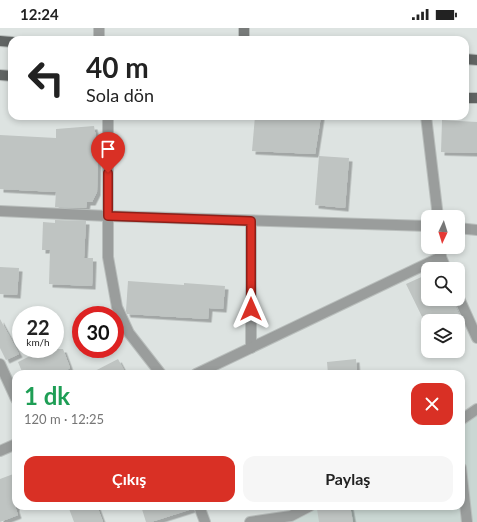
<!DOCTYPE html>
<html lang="tr">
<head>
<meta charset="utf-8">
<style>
	body { margin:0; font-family:Lato,sans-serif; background:#f6f6f6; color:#222; height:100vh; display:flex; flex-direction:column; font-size:15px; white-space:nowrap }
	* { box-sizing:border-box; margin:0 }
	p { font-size:13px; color:#767676 }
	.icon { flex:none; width:22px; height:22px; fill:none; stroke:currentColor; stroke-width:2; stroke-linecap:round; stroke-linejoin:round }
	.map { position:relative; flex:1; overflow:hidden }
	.drawer { position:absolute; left:12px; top:342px; width:453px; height:140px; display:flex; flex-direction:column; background:#fff; border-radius:12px; box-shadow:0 2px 6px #0003 }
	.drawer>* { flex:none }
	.banner { position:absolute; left:8px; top:8px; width:461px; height:84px; border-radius:12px; box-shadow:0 2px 6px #0003; background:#fff; color:#222; overflow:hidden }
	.needle { width:26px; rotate:184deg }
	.controls { position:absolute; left:421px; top:182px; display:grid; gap:8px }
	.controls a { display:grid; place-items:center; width:44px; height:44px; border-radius:8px; background:#fff; box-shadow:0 2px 6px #0003; font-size:20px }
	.speed { position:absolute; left:12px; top:278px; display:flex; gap:8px; font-size:20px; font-weight:700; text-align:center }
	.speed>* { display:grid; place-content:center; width:52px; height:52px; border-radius:50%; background:#fff; box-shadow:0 2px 6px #0003; line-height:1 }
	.speed small { font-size:10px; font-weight:400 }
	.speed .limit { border:6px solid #d22; background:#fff; color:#111 }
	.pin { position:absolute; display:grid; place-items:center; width:34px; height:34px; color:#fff; margin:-41px -17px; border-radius:50% 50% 50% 0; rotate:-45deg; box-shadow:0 0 4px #0007 }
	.pin .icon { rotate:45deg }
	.me { position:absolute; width:44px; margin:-22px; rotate:0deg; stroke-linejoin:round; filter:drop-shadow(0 0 3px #0008) }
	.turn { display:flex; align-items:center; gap:14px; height:84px; padding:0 12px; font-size:18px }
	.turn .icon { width:52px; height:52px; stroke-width:2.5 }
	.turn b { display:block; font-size:28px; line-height:34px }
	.round { display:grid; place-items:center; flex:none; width:42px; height:42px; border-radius:12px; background:#f6f6f6 }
	.summary { display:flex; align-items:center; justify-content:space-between; height:68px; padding:0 12px }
	h1 { font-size:24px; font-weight:700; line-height:30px; color:#1e9e55 }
	.cta { display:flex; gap:8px; margin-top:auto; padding:8px 12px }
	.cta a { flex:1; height:46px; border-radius:12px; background:#d93025; color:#fff; font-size:16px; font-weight:700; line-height:46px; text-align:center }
	.cta a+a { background:#f6f6f6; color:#222 }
	.status { display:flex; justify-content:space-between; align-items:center; height:28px; padding:0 20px; background:#fff; direction:ltr }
	.status svg { height:11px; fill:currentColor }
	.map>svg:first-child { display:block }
	.built { fill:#cad7d3 }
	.building { fill:#bfc4c2; filter:url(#shadow) }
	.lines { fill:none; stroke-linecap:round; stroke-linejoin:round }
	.street-casing { stroke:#b9bebc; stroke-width:12 }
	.secondary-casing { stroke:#b9bebc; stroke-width:12 }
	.primary-casing { stroke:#b9bebc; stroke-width:12 }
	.street { stroke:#9a9d9c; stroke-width:10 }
	.secondary { stroke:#787b7a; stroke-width:10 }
	.primary { stroke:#606463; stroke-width:10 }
	.route-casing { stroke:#8d1f18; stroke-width:10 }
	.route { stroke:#d93025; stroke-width:7 }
</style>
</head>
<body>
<div class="status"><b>12:24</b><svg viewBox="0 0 49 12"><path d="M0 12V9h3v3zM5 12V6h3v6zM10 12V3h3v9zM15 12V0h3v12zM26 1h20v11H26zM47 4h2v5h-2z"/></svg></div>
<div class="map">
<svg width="477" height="494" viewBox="0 0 477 494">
	<defs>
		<filter id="shadow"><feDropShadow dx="3.5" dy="3.5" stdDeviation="0" flood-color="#0004"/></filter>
	</defs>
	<rect width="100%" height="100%" fill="#dde3e1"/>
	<!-- built -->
	<path class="built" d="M477 381V494H250L309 478H461V392Z"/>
	<!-- building -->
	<g class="building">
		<path d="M255 88H321L315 126 252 123Z"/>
		<path d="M442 92 477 94V125L441 124Z"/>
		<path d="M94 98 98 121 97 164 92 174H87L86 180 55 179 56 164 0 161V107L56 110V101Z"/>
		<path d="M319 128 349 130 345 180 315 177Z"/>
		<path d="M55 192 86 193 84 230H93L92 258 49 256 50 222H42L43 194 55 195Z"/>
		<path d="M0 239 19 240 17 267 0 266Z"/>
		<path d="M428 246V271H452L459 286 444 293H428V301L406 256Z"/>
		<path d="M128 253 184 257V255L225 258 223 281 209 280 208 291 127 286 126 283Z"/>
		<path d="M0 291 19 326 6 332 0 320Z"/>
		<path d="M44 321H63L70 340 60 346H23L18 334Z"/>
		<path d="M118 331 126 346H89Z"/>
		<path d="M356 331 357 346H328L327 334Z"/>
		<path d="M16 445V481L18 487 0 494V451Z"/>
		<path d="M68 478H97L103 494H74Z"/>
		<path d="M141 478H192V481L151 494H146Z"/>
		<path d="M327 478H350L353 494H319L317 481Z"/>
	</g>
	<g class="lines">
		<defs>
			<g id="street">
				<path d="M99 0V12"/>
				<path d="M108 88V229L117 279 129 305 161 346"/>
				<path d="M426 88 438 189"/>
				<path d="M0 183 108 188 428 198"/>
				<path d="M458 200 477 202"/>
				<path d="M440 219 441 229 446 241"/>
				<path d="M458 268 477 310"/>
				<path d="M251 320V193"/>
				<path d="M0 336 16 371"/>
				<path d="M196 346 441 229"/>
				<path d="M461 392 477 381"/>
				<path d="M0 423 16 416"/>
				<path d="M461 440 467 494"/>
				<path d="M199 478 205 494"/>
				<path d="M250 494 291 488 310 478"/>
			</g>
			<path id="secondary" d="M244 0V12"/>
			<g id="primary">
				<path d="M0 13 12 14"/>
				<path d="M465 31 477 32"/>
				<path d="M0 47 12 48"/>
				<path d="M465 70H477"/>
			</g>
		</defs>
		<!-- street casing -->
		<use href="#street" class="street-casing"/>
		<!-- secondary casing -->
		<use href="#secondary" class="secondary-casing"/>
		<!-- primary casing -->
		<use href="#primary" class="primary-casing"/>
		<!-- street -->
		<use href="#street" class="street"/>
		<!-- secondary -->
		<use href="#secondary" class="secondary"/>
		<!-- primary -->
		<use href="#primary" class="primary"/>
	</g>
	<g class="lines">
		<defs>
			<path id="route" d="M108 145V188L251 193V281"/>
		</defs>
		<!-- route casing -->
		<use href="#route" class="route-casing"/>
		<!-- route -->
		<use href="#route" class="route"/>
	</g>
</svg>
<div class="controls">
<a><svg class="needle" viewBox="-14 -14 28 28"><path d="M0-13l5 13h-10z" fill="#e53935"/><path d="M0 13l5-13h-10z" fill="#767676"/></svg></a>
<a><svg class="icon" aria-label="search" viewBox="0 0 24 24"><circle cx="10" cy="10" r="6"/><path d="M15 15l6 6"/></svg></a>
<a><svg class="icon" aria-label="layers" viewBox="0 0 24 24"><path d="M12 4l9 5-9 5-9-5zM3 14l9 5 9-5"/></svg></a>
</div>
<div class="speed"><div>22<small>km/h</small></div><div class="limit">30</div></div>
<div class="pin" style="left:108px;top:145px;background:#d93025"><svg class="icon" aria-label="arrive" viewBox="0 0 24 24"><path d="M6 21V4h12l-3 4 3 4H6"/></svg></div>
<svg class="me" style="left:251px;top:281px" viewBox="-20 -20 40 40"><path d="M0-17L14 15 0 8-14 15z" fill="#d93025" stroke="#fff" stroke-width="4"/></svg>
<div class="banner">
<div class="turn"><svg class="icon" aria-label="left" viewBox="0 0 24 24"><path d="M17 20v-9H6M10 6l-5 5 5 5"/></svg><div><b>40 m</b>Sola dön</div></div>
</div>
<section class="drawer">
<div class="summary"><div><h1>1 dk</h1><p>120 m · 12:25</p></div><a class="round" style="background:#d93025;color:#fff"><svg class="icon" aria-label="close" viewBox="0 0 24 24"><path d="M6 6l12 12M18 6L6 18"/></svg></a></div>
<div class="cta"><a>Çıkış</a><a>Paylaş</a></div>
</section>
</div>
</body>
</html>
